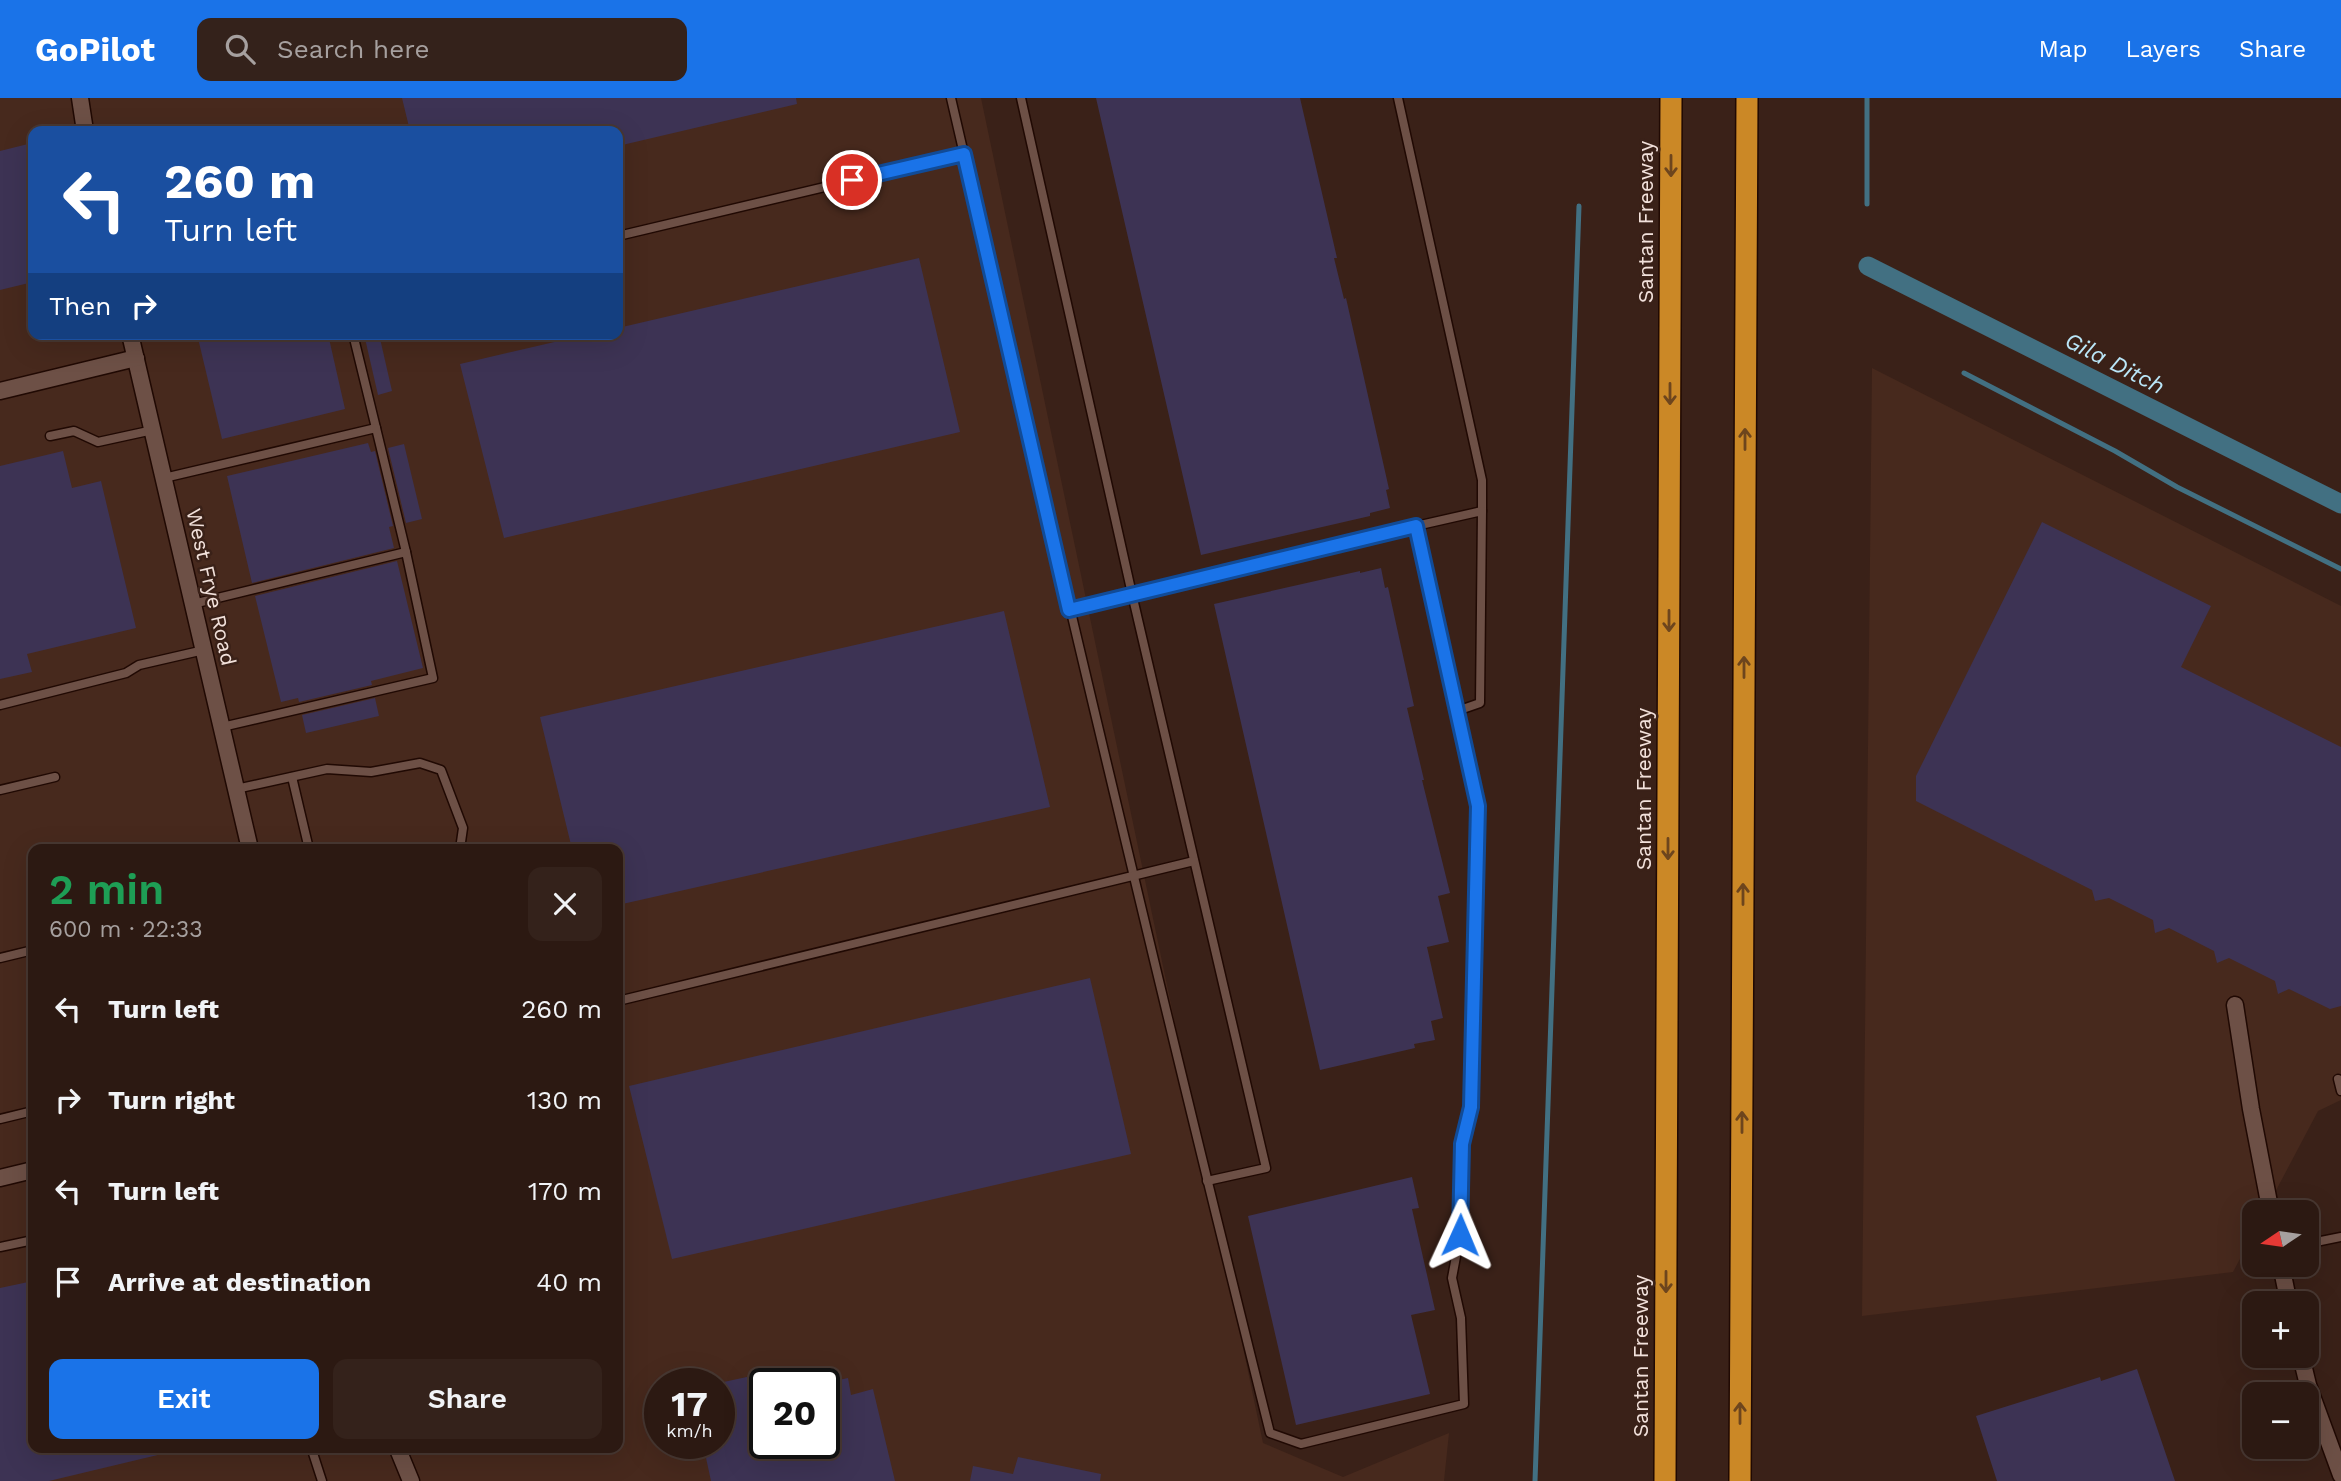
<!DOCTYPE html>
<html lang="en">
<head>
<meta charset="utf-8">
<style>
	body { margin:0; font-family:"Work Sans",sans-serif; background:#34221b; color:#f1f3f6; height:100vh; display:flex; flex-direction:column; font-size:26px; white-space:nowrap }
	* { box-sizing:border-box; margin:0 }
	p { font-size:23px; color:#a6a09f }
	.icon { flex:none; width:38px; height:38px; fill:none; stroke:currentColor; stroke-width:2; stroke-linecap:round; stroke-linejoin:round }
	.map { position:relative; flex:1; overflow:hidden }
	.drawer { position:absolute; left:28px; top:746px; width:595px; height:609px; display:flex; flex-direction:column; background:#2c1912; border-radius:14px; box-shadow:0 7px 28px #0002,0 0 0 2px #483832 }
	.drawer>* { flex:none }
	.banner { position:absolute; left:28px; top:28px; width:595px; height:214px; border-radius:14px; box-shadow:0 7px 28px #0002,0 0 0 2px #483832; background:#1a4fa0; color:#fff; overflow:hidden }
	.needle { width:46px; rotate:257deg }
	.tools { position:absolute; left:2242px; top:1102px; display:grid; gap:14px }
	.tools a { display:grid; place-items:center; width:77px; height:77px; border-radius:14px; background:#2c1912; box-shadow:0 7px 28px #0002,0 0 0 2px #483832; font-size:35px }
	.speed { position:absolute; left:644px; top:1270px; display:flex; gap:14px; font-size:35px; font-weight:700; text-align:center }
	.speed>* { display:grid; place-content:center; width:91px; height:91px; border-radius:50%; background:#2c1912; box-shadow:0 7px 28px #0002,0 0 0 2px #483832; line-height:1 }
	.speed small { font-size:18px; font-weight:400 }
	.speed .limit { border:4px solid #111; border-radius:10px; background:#fff; color:#111 }
	.pin { position:absolute; display:grid; place-items:center; width:60px; height:60px; color:#fff; margin:-30px; border:4px solid #fff; border-radius:50%; box-shadow:0 2px 7px #0007 }
	.me { position:absolute; width:77px; margin:-38px; rotate:1deg; stroke-linejoin:round; filter:drop-shadow(0 0 5px #0008) }
	.turn { display:flex; align-items:center; gap:24px; height:147px; padding:0 21px; font-size:32px }
	.turn .icon { width:91px; height:91px; stroke-width:2.5 }
	.turn b { display:block; font-size:49px; line-height:60px }
	.then { display:flex; align-items:center; height:66px; padding:0 21px; background:#0003; gap:14px; font-size:26px }
	.round { display:grid; place-items:center; flex:none; width:74px; height:74px; border-radius:14px; background:#34221b }
	.overview { display:flex; align-items:center; justify-content:space-between; height:119px; padding:0 21px }
	h1 { font-size:42px; font-weight:600; line-height:52px; color:#1e9e55 }
	.primary-button { display:flex; gap:14px; margin-top:auto; padding:14px 21px }
	.primary-button a { flex:1; height:80px; border-radius:14px; background:#1a73e8; color:#fff; font-size:28px; font-weight:600; line-height:80px; text-align:center }
	.primary-button a+a { background:#34221b; color:#f1f3f6 }
	ul { padding:0; list-style:none }
	li { display:flex; align-items:center; gap:21px; height:91px; padding:0 21px }
	li div { flex:1 }
	li b { display:block; font-size:26px }
	li em { font-style:normal }
	header { display:flex; align-items:center; gap:42px; box-sizing:border-box; height:98px; padding:0 35px; background:#1a73e8; color:#fff }
	header strong { font-size:33px }
	nav { display:flex; gap:38px; margin-inline-start:auto; font-size:24px }
	.search { width:490px; height:63px; background:#34221b; display:flex; align-items:center; gap:18px; box-sizing:border-box; padding:0 24px; border-radius:14px; color:#a6a09f; font-size:26px }
	.map>svg:first-child { display:block }
	.built { fill:#47291d; fill-rule:evenodd }
	.lines { fill:none; stroke-linecap:round; stroke-linejoin:round }
	.stream { stroke:#427082; stroke-width:5 }
	.canal { stroke:#427082; stroke-width:19 }
	.building { fill:#3d3354 }
	.lane-casing { stroke:#200903; stroke-width:11 }
	.street-casing { stroke:#200903; stroke-width:19 }
	.highway-casing { stroke:#200903; stroke-width:24 }
	.lane { stroke:#6d5046; stroke-width:8 }
	.street { stroke:#6d5046; stroke-width:16 }
	.highway { stroke:#cb8826; stroke-width:21 }
	.oneway { stroke:#6d451d }
	.route-casing { stroke:#114b97; stroke-width:18 }
	.route { stroke:#1a73e8; stroke-width:12 }
	.labels { text-anchor:middle; stroke-width:5; stroke-linejoin:round; paint-order:stroke }
	.street-label { font-size:21px; fill:#f2e1db; stroke:#3a2118 }
	.water-label { font-size:23px; font-style:italic; fill:#bae7f9; stroke:#3a2118 }
</style>
</head>
<body>
<header>
<strong>GoPilot</strong>
<div class="search"><svg class="icon" aria-label="search" viewBox="0 0 24 24"><circle cx="10" cy="10" r="6"/><path d="M15 15l6 6"/></svg>Search here</div>
<nav><a>Map</a><a>Layers</a><a>Share</a></nav>
</header>
<div class="map">
<svg width="2341" height="1383" viewBox="0 0 2341 1383">
	<rect width="100%" height="100%" fill="#3a2118"/>
	<!-- built -->
	<g class="built">
		<path d="M0 0H981L1263 1345 1343 1379 1449 1335 1444 1383H0ZM33 33H618V236H33ZM33 751H618V1349H33ZM660 1286H719V1346H660ZM765 1286H824V1346H765Z"/>
		<path d="M1872 270 2341 508V1002L2318 1013 2264 1115H2254V1134L2233 1174 1862 1218Z"/>
	</g>
	<g class="lines">
		<!-- stream -->
		<g class="stream">
			<path d="M1867 106V0"/>
			<path d="M1964 275 2115 353 2177 389 2341 471"/>
			<path d="M1535 1383 1579 108"/>
		</g>
		<!-- canal -->
		<path class="canal" d="M1868 168 2341 406"/>
	</g>
	<!-- building -->
	<g class="building">
		<path d="M402 0H796L797 6 618 48V33H410Z"/>
		<path d="M1096 0H1300L1337 160H1334L1344 201 1346 200 1389 391 1386 392 1390 410 1370 415V418L1201 457Z"/>
		<path d="M28 46 33 70V184L0 192V53Z"/>
		<path d="M919 160 960 334 504 440 460 266 589 236H618V230Z"/>
		<path d="M197 236H328L345 311 222 341Z"/>
		<path d="M364 236H379L392 293 378 297Z"/>
		<path d="M368 345 371 354 375 353 393 428 389 429 394 450 252 485 227 378Z"/>
		<path d="M404 346 422 421 406 425 388 350Z"/>
		<path d="M63 353 72 390 101 383 136 530 27 556 32 574 0 581V368Z"/>
		<path d="M2042 424 2211 508 2181 569 2341 649V908L2330 911 2289 891 2278 896 2275 883 2229 860 2217 865 2214 853 2169 830 2155 835 2153 822 2109 800 2095 803 2092 792 1916 703V678Z"/>
		<path d="M397 463 423 570 371 583 372 587 299 604 298 600 281 604 255 498Z"/>
		<path d="M1381 470 1385 490 1388 489 1414 608 1407 610 1424 682H1422L1450 795 1438 798 1449 844 1427 849 1443 920 1431 923 1435 942 1414 946 1415 950 1320 972 1214 506 1360 473V475Z"/>
		<path d="M1004 513 1050 709 618 807V751H572L540 619Z"/>
		<path d="M375 600 379 618 306 635 302 617Z"/>
		<path d="M1090 880 1131 1056 672 1161 629 988Z"/>
		<path d="M1412 1079 1419 1110 1412 1111 1435 1212 1411 1217 1430 1296 1296 1327 1248 1118Z"/>
		<path d="M33 1183V1349H165L166 1355 49 1383H0V1190Z"/>
		<path d="M2137 1271 2175 1383H1997L1976 1318 2100 1279 2101 1283Z"/>
		<path d="M765 1275V1346H824V1285L848 1280 851 1297 873 1291 895 1383H711L703 1346H719V1285Z"/>
		<path d="M1018 1359 1101 1376 1100 1383H970L973 1368 1013 1376Z"/>
	</g>
	<g class="lines">
		<defs>
			<g id="lane">
				<path d="M951 0C1054 446 1159 891 1270 1335L1301 1346 1464 1306 1461 1220 1452 1180 1460 1137 1462 1046 1471 1009 1478 708 1416 428 1069 512"/>
				<path d="M1021 0 1132 496 1266 1070 1207 1083"/>
				<path d="M1398 0 1482 382V413"/>
				<path d="M304 33H305"/>
				<path d="M618 138 964 56"/>
				<path d="M353 236 376 330"/>
				<path d="M50 338 74 333 98 344 153 332"/>
				<path d="M164 380 376 330 406 454"/>
				<path d="M1416 428 1482 413 1480 605 1457 613"/>
				<path d="M193 506 406 454 433 580 222 629"/>
				<path d="M0 607 126 575 139 567 204 552"/>
				<path d="M292 679 309 751"/>
				<path d="M236 691 327 671 371 674 420 665 441 672 463 730 460 751"/>
				<path d="M0 692 55 679"/>
				<path d="M0 860 33 852"/>
				<path d="M618 903 1194 763"/>
				<path d="M2338 981 2341 993"/>
				<path d="M0 1021 33 1013"/>
				<path d="M2306 1146 2341 1139"/>
				<path d="M0 1149 33 1142"/>
				<path d="M311 1349 322 1383"/>
			</g>
			<g id="street">
				<path d="M80 0 85 33"/>
				<path d="M130 236 250 751"/>
				<path d="M0 293 136 260"/>
				<path d="M2235 907 2251 1011 2271 1115"/>
				<path d="M0 1080 33 1072"/>
				<path d="M2281 1167 2289 1206"/>
				<path d="M2301 1258 2308 1287 2341 1377"/>
				<path d="M397 1349 411 1383"/>
			</g>
			<g id="highway">
				<path d="M1665 1383 1671 0"/>
				<path d="M1740 1383 1747 0"/>
			</g>
		</defs>
		<!-- lane casing -->
		<use href="#lane" class="lane-casing"/>
		<!-- street casing -->
		<use href="#street" class="street-casing"/>
		<!-- highway casing -->
		<use href="#highway" class="highway-casing"/>
		<!-- lane -->
		<use href="#lane" class="lane"/>
		<!-- street -->
		<use href="#street" class="street"/>
		<!-- highway -->
		<use href="#highway" class="highway"/>
	</g>
	<!-- one-way arrows -->
	<defs><path id="oneway-shaft" d="M-6 0H5M1.5-3L5.5 0L1.5 3" fill="none" stroke-width="1.6" stroke-linecap="round" stroke-linejoin="round" transform="scale(1.75)"/></defs>
	<g class="oneway">
		<use href="#oneway-shaft" transform="translate(1671 68) rotate(90)"/>
		<use href="#oneway-shaft" transform="translate(1670 296) rotate(90)"/>
		<use href="#oneway-shaft" transform="translate(1745 341) rotate(-90)"/>
		<use href="#oneway-shaft" transform="translate(1669 523) rotate(90)"/>
		<use href="#oneway-shaft" transform="translate(1744 569) rotate(-90)"/>
		<use href="#oneway-shaft" transform="translate(1668 751) rotate(90)"/>
		<use href="#oneway-shaft" transform="translate(1743 796) rotate(-90)"/>
		<use href="#oneway-shaft" transform="translate(1742 1024) rotate(-90)"/>
		<use href="#oneway-shaft" transform="translate(1666 1184) rotate(90)"/>
		<use href="#oneway-shaft" transform="translate(1740 1315) rotate(-90)"/>
	</g>
	<g class="lines">
		<defs>
			<path id="route" d="M852 82 964 56 1069 512 1416 428 1478 708 1471 1009 1462 1046 1460 1137"/>
		</defs>
		<!-- route casing -->
		<use href="#route" class="route-casing"/>
		<!-- route -->
		<use href="#route" class="route"/>
	</g>
	<g class="labels">
		<!-- street labels -->
		<g class="street-label">
			<text transform="translate(1646 124) rotate(-90)" y="7">Santan Freeway</text>
			<text transform="translate(211 489) rotate(77)" y="7">West Frye Road</text>
			<text transform="translate(1644 691) rotate(-90)" y="7">Santan Freeway</text>
			<text transform="translate(1641 1258) rotate(-90)" y="7">Santan Freeway</text>
		</g>
		<!-- water labels -->
		<g class="water-label">
			<text transform="translate(2115 265) rotate(27)" y="8">Gila Ditch</text>
		</g>
	</g>
</svg>
<div class="tools">
<a><svg class="needle" viewBox="-14 -14 28 28"><path d="M0-13l5 13h-10z" fill="#e53935"/><path d="M0 13l5-13h-10z" fill="#a6a09f"/></svg></a>
<a>+</a>
<a>−</a>
</div>
<div class="speed"><div>17<small>km/h</small></div><div class="limit">20</div></div>
<div class="pin" style="left:852px;top:82px;background:#d93025"><svg class="icon" aria-label="arrive" viewBox="0 0 24 24"><path d="M6 21V4h12l-3 4 3 4H6"/></svg></div>
<svg class="me" style="left:1460px;top:1137px" viewBox="-20 -20 40 40"><path d="M0-17L14 15 0 8-14 15z" fill="#1a73e8" stroke="#fff" stroke-width="4"/></svg>
<div class="banner">
<div class="turn"><svg class="icon" aria-label="left" viewBox="0 0 24 24"><path d="M17 20v-9H6M10 6l-5 5 5 5"/></svg><div><b>260 m</b>Turn left</div></div>
<div class="then">Then<svg class="icon" aria-label="right" viewBox="0 0 24 24"><path d="M7 20v-9h11M14 6l5 5-5 5"/></svg></div>
</div>
<section class="drawer">
<div class="overview"><div><h1>2 min</h1><p>600 m · 22:33</p></div><a class="round"><svg class="icon" aria-label="close" viewBox="0 0 24 24"><path d="M6 6l12 12M18 6L6 18"/></svg></a></div>
<ul>
<li><svg class="icon" aria-label="left" viewBox="0 0 24 24"><path d="M17 20v-9H6M10 6l-5 5 5 5"/></svg><div><b>Turn left</b></div><em>260 m</em></li>
<li><svg class="icon" aria-label="right" viewBox="0 0 24 24"><path d="M7 20v-9h11M14 6l5 5-5 5"/></svg><div><b>Turn right</b></div><em>130 m</em></li>
<li><svg class="icon" aria-label="left" viewBox="0 0 24 24"><path d="M17 20v-9H6M10 6l-5 5 5 5"/></svg><div><b>Turn left</b></div><em>170 m</em></li>
<li><svg class="icon" aria-label="arrive" viewBox="0 0 24 24"><path d="M6 21V4h12l-3 4 3 4H6"/></svg><div><b>Arrive at destination</b></div><em>40 m</em></li>
</ul>
<div class="primary-button"><a>Exit</a><a>Share</a></div>
</section>
</div>
</body>
</html>
